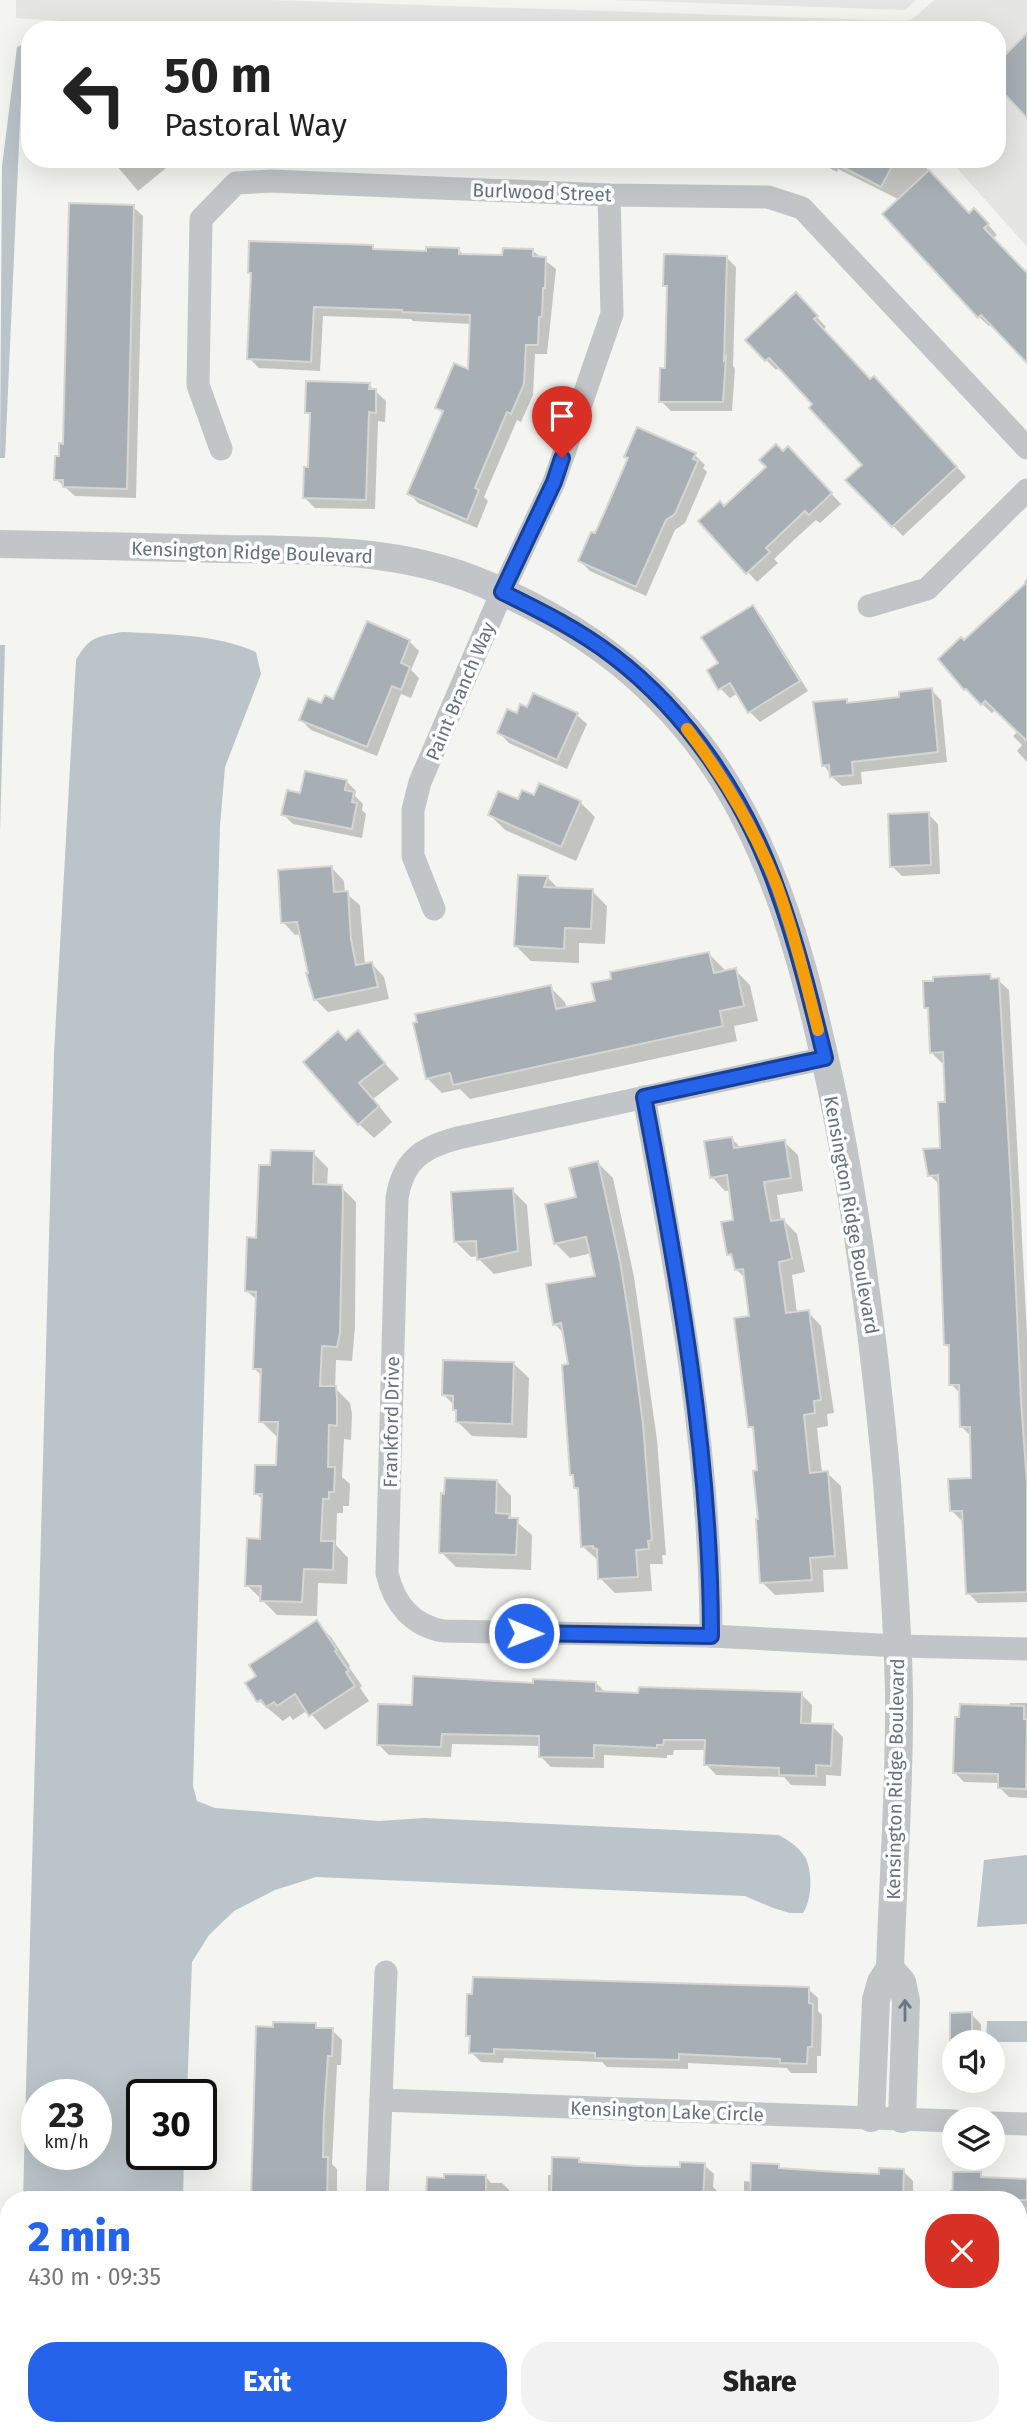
<!DOCTYPE html>
<html lang="en">
<head>
<meta charset="utf-8">
<style>
	body { margin:0; font-family:"Fira Sans",sans-serif; background:#f2f2f2; color:#222; height:100vh; display:flex; flex-direction:column; font-size:26px; white-space:nowrap }
	* { box-sizing:border-box; margin:0 }
	p { font-size:23px; color:#767676 }
	.icon { flex:none; width:38px; height:38px; fill:none; stroke:currentColor; stroke-width:2; stroke-linecap:round; stroke-linejoin:round }
	.map { position:relative; flex:1; overflow:hidden }
	.side { position:absolute; left:0px; top:2191px; width:1027px; height:245px; display:flex; flex-direction:column; background:#fff; border-radius:28px 28px 0 0; box-shadow:0 7px 28px #0002 }
	.side>* { flex:none }
	.hud { position:absolute; left:21px; top:21px; width:985px; height:147px; border-radius:28px; box-shadow:0 7px 28px #0002; background:#fff; color:#222; overflow:hidden }
	.controls { position:absolute; left:942px; top:2030px; display:grid; gap:14px }
	.controls a { display:grid; place-items:center; width:63px; height:63px; border-radius:50%; background:#fff; box-shadow:0 7px 28px #0002; font-size:35px }
	.speed { position:absolute; left:21px; top:2079px; display:flex; gap:14px; font-size:35px; font-weight:700; text-align:center }
	.speed>* { display:grid; place-content:center; width:91px; height:91px; border-radius:50%; background:#fff; box-shadow:0 7px 28px #0002; line-height:1 }
	.speed small { font-size:18px; font-weight:400 }
	.speed .limit { border:4px solid #111; border-radius:10px; background:#fff; color:#111 }
	.pin { position:absolute; display:grid; place-items:center; width:60px; height:60px; color:#fff; margin:-72px -30px; border-radius:50% 50% 50% 0; rotate:-45deg; box-shadow:0 0 7px #0007 }
	.pin .icon { rotate:45deg }
	.me { position:absolute; width:77px; margin:-38px; rotate:91deg; stroke-linejoin:round; filter:drop-shadow(0 0 5px #0008) }
	.turn { display:flex; align-items:center; gap:24px; height:147px; padding:0 28px; font-size:32px }
	.turn .icon { width:91px; height:91px; stroke-width:2.5 }
	.turn b { display:block; font-size:49px; line-height:60px }
	.round { display:grid; place-items:center; flex:none; width:74px; height:74px; border-radius:28px; background:#f2f2f2 }
	.overview { display:flex; align-items:center; justify-content:space-between; height:119px; padding:0 28px }
	h1 { font-size:42px; font-weight:800; line-height:52px; color:#2563eb }
	.action { display:flex; gap:14px; margin-top:auto; padding:14px 28px }
	.action a { flex:1; height:80px; border-radius:28px; background:#2563eb; color:#fff; font-size:28px; font-weight:800; line-height:80px; text-align:center }
	.action a+a { background:#f2f2f2; color:#222 }
	.map>svg:first-child { display:block }
	.built { fill:#e5e6e4 }
	.water { fill:#bac4c9; fill-rule:evenodd }
	.shadow { fill:#0003 }
	.building { fill:#a7afb5; stroke:#d5d6d3; stroke-width:2 }
	.lines { fill:none; stroke-linecap:round; stroke-linejoin:round }
	.minor { stroke:#c1c5c8; stroke-width:23 }
	.tertiary { stroke:#c1c5c8; stroke-width:28 }
	.oneway { stroke:#687686 }
	.route-casing { stroke:#184099; stroke-width:18 }
	.route { stroke:#2563eb; stroke-width:12 }
	.slow { stroke:#f59e0b; stroke-width:12 }
	.labels { text-anchor:middle; stroke-width:7; stroke-linejoin:round; paint-order:stroke }
	.street-label { font-size:19px; fill:#637282; stroke:#fff }
</style>
</head>
<body>
<div class="map">
<svg width="1027" height="2436" viewBox="0 0 1027 2436">
	<rect width="100%" height="100%" fill="#f4f4f0"/>
	<!-- built -->
	<g class="built">
		<path d="M16 0H270L905 21 914 18 934 0H1027V247L949 159H998V30H199L16 18Z"/>
		<path d="M614 0H916L905 10Z"/>
	</g>
	<!-- water -->
	<g class="water">
		<path d="M28 42 22 76 5 458H0L2 166 17 47Z"/>
		<path d="M122 632C165 634 216 634 256 652L261 674 225 767 220 826 193 1786 197 1801 215 1808 379 1821 424 1818 779 1835C789 1841 799 1847 805 1857 813 1871 812 1900 803 1913H790L773 1908 745 1896 316 1877 275 1890 234 1911 209 1935 192 1962 187 2095H142V2154H184L183 2200H23L54 1053 76 660C90 636 96 637 122 632ZM37 2095H96V2154H37Z"/>
		<path d="M0 645H5L0 832Z"/>
		<path d="M1027 1855V1924L977 1927 984 1860Z"/>
		<path d="M987 2021H1027V2042H986Z"/>
		<rect x="17" y="2427" width="156" height="9"/>
	</g>
	<!-- shadow -->
	<g class="shadow">
		<path d="M111 159H177L138 191Z"/>
		<path d="M812 159H918L970 215 984 220 997 235 992 239 1027 275V360L992 324 989 326 979 317 898 199 838 169 837 172Z"/>
		<path d="M133 207 143 216 136 498 75 496 56 479Z"/>
		<path d="M372 247 376 251 428 253 458 249 465 256 504 257 533 251 556 269 547 354H535L533 395 521 422 517 420 484 497 488 501 477 528 418 503 409 493 443 413 437 407 470 372 471 324 413 321 411 319 323 316 320 371 259 368 249 358 253 275 250 272Z"/>
		<path d="M726 257 736 267 733 366 735 369 732 411H671L661 401 667 370 668 289 665 285Z"/>
		<path d="M805 304 826 327 823 330 870 381 883 388 966 477 903 536 848 480 864 465 815 404 780 367 776 370 747 340Z"/>
		<path d="M369 385 386 401 385 422 378 421 375 509 315 508 305 498 310 469 312 417 307 412Z"/>
		<path d="M783 453 798 458 841 504 820 523 816 520 796 538 774 559 778 563 757 582 748 572Z"/>
		<path d="M695 455 705 465 703 468 707 472 685 523 675 530 646 596 590 571 580 561 596 536 629 459 626 456Z"/>
		<path d="M1027 579V681L992 713 966 689 964 642 1026 585 1024 582Z"/>
		<path d="M752 607 762 617 808 691 760 722 750 712 738 693 730 698 720 688V664Z"/>
		<path d="M409 641 419 651 411 670 419 678 411 698 401 694 377 756 311 730 301 720 322 705 334 701Z"/>
		<path d="M931 690 941 700 947 762 861 772 862 784 842 786 832 777 824 765 846 700 850 704 901 699Z"/>
		<path d="M577 715 587 724 567 769 509 743 499 733 518 716Z"/>
		<path d="M1027 723V762L1017 751 1022 745 1013 736Z"/>
		<path d="M346 781 356 791 355 796 363 804 362 810 366 814 362 838 293 824 283 814 302 795Z"/>
		<path d="M535 797 580 802 595 817 576 861 505 830 490 815Z"/>
		<path d="M928 814 938 824 940 874 902 876 892 866Z"/>
		<path d="M332 868 344 881 345 893 360 905 365 965 372 964 384 977 389 999 328 1012 315 999 301 934 295 935 283 922Z"/>
		<path d="M520 877 548 878 559 889 592 891 607 906 605 944 579 943V963L531 961 516 946Z"/>
		<path d="M709 954 724 969 725 973 735 970 750 985 758 1021 734 1026 737 1041 470 1099 460 1089 442 1093 427 1078 550 987 565 1002 567 1009 597 1002Z"/>
		<path d="M990 976 994 980H998L1009 990 1027 1334V1602L978 1603 968 1593 965 1521H962L951 1510 973 1480 972 1437 961 1426V1394L951 1384 950 1349 946 1345 940 1185 930 1175 942 1150 947 1104 945 1063H942L931 1052 930 1011 926 1008Z"/>
		<path d="M358 1033 399 1079 373 1099 392 1122 374 1138 359 1124 347 1042Z"/>
		<path d="M732 1139 741 1148 784 1142 798 1155 803 1191 777 1195 781 1221H784L797 1234 805 1272 792 1275 797 1313 808 1312 821 1326 834 1413 827 1414 828 1426 817 1428 822 1473H827L841 1486 848 1569 823 1570 824 1592 775 1595 762 1582 759 1472 755 1432 750 1426 751 1317 746 1279 736 1269 734 1259 729 1254 735 1221 731 1190 725 1191 712 1177Z"/>
		<path d="M313 1153 328 1168 327 1187H341L356 1202 355 1327 352 1361 336 1360 335 1388 350 1403 352 1414 351 1440 344 1439 342 1477 350 1484 349 1506H343V1513H337L336 1545 348 1558 347 1584 318 1583 317 1616 277 1615 247 1585 262 1540 264 1501 256 1493 278 1467 279 1436H276L261 1421 262 1376 255 1369 258 1301 247 1291 272 1167Z"/>
		<path d="M598 1163 613 1178 634 1277 657 1440 666 1555H662L663 1564H650L652 1591 615 1593 600 1578 599 1561 582 1546 579 1492 575 1488V1477L572 1474 570 1365 564 1334 555 1324 597 1277 592 1253 570 1258 555 1243Z"/>
		<path d="M512 1190 527 1205 532 1266 494 1274 479 1259V1256L471 1257 456 1242Z"/>
		<path d="M514 1364 529 1378 527 1438 472 1436 457 1421 458 1413 454 1409V1405L444 1395Z"/>
		<path d="M497 1481 511 1496V1517L532 1535 531 1570 456 1567 441 1552Z"/>
		<path d="M316 1622 331 1637 350 1666 349 1667 362 1686 360 1688 369 1701 325 1730 308 1710 293 1720 290 1716 283 1721 259 1701 258 1676Z"/>
		<path d="M596 1683 606 1693 801 1694 812 1705 811 1725 832 1726 843 1737 841 1776 826 1775V1786L791 1785 784 1777 716 1775 706 1764V1750H674L673 1755H667V1758L604 1755V1768L551 1767 540 1756 541 1746 452 1744 451 1757 389 1755 378 1744 414 1707 535 1685Z"/>
		<path d="M1010 1703H1027V1798L1009 1797 999 1787 1000 1783 964 1782 954 1772 1010 1707Z"/>
		<path d="M808 1989 818 1998V2011L822 2015 821 2056H817V2073H791L787 2068 688 2063V2069L607 2067 602 2062 504 2058 503 2063 481 2062 471 2052 472 2040 467 2035Z"/>
		<path d="M952 2014H971L981 2024V2042H954V2057Z"/>
		<path d="M316 2025 320 2030H332L342 2040 341 2065H337L334 2125 332 2164 337 2169V2200H252L275 2028Z"/>
		<path d="M579 2159 584 2164 682 2169 704 2165 714 2174 713 2187 718 2192 717 2200H548V2175H553Z"/>
		<path d="M778 2166 782 2170 881 2175 903 2171 913 2181V2193L917 2200H744V2181L752 2182Z"/>
		<path d="M980 2174 985 2179 1027 2181V2260H1018V2200H949L950 2190H954Z"/>
		<path d="M486 2177 491 2183H502L512 2193V2200H428Z"/>
		<path d="M1018 2295H1027V2374L1018 2373Z"/>
		<rect x="243" y="2427" width="80" height="9"/>
	</g>
	<!-- building -->
	<g class="building">
		<path d="M1027 33V118L998 87V62Z"/>
		<path d="M827 159H896L881 187Z"/>
		<path d="M929 170 969 213 974 208 989 224 984 228 1027 273V363L981 315 978 318 882 214Z"/>
		<path d="M69 203 134 205 127 489 63 487V480H54L55 456H59V443L63 444Z"/>
		<path d="M249 241 373 245V249L400 250 426 251V247L459 248V254L502 255 503 248 533 249V256L546 257 545 288H543L542 317H539L538 345H526L524 384 511 414 507 412 485 464 475 488 479 490 467 520 407 494 443 411 435 408 454 363 468 369 470 315 402 312V310L314 307 311 362 247 359 251 273H248Z"/>
		<path d="M664 254 727 256 724 360 726 357 723 402H659L660 368H665L667 286H663Z"/>
		<path d="M796 292 818 316 814 319 870 379 874 376 957 467 892 527 845 480 862 465 809 408 812 404 788 378 769 358 765 361 745 340Z"/>
		<path d="M306 381 370 383 369 389H376V413L369 412 366 500 303 498 304 467H308L310 413H305Z"/>
		<path d="M637 427 696 453 693 459 698 461 675 514 666 520 636 587 578 561 591 532 595 533 606 509 628 458 624 457Z"/>
		<path d="M776 444 783 451 788 446 832 493 809 515 805 511 786 529 766 548 770 552 746 574 698 521 720 501 724 506 766 467 759 460Z"/>
		<path d="M1027 582V741L985 701 981 705 966 689 964 690 938 659 961 637 964 640Z"/>
		<path d="M753 605 800 681 748 713 730 683 718 690 707 670 718 663 701 637Z"/>
		<path d="M367 621 410 640 401 663 410 667 401 690 392 686 367 747 299 720 308 698 321 703 325 695 333 699Z"/>
		<path d="M932 688 938 752 852 762 853 775 830 777 829 765 822 766 813 702 847 699V703L899 697V692Z"/>
		<path d="M533 693 578 713 557 760 497 733 507 709 517 713 520 704 527 707Z"/>
		<path d="M305 771 347 780 345 790 354 792 352 802 357 803 352 829 281 815 287 790 300 793Z"/>
		<path d="M539 783 581 801 561 847 488 815 498 791 518 799 522 790 534 795Z"/>
		<path d="M929 812 931 865 890 867 888 814Z"/>
		<path d="M332 866 334 892 348 891 351 939 356 965 372 962 378 987 314 1000 306 973H308L297 922 281 923 278 870Z"/>
		<path d="M518 875 548 876 544 887 593 889 591 929 565 928 564 949 514 946Z"/>
		<path d="M709 952 714 973 736 968 744 1006 720 1011 723 1026 453 1085 450 1073 426 1079 413 1023 417 1022 415 1014 551 985 556 1009 595 1001 591 983 611 979 610 972Z"/>
		<path d="M990 974 991 979 999 978 1011 1183 1021 1401 1027 1483V1592L966 1594 962 1511H950L948 1479 971 1478 970 1427H960L959 1385H949V1345H944L938 1175 928 1176 923 1149 940 1148 938 1102H945L943 1052 930 1053 928 1008H924L923 981H933V977Z"/>
		<path d="M358 1030 385 1063 359 1083 379 1106 358 1125 303 1062 338 1031 346 1040Z"/>
		<path d="M732 1137 734 1148 785 1140 791 1178 764 1182 771 1221 784 1219 792 1259 779 1262 786 1313 809 1310 821 1400 814 1401 815 1413 804 1415 810 1473 828 1471 835 1556 810 1558 812 1580 760 1583 756 1519H758L753 1471 757 1470 753 1427H748L734 1318 749 1316 743 1269 735 1270 731 1254 727 1255 721 1222 733 1220 727 1175 710 1178 704 1141Z"/>
		<path d="M271 1150 314 1151 313 1184 342 1185 343 1193 340 1333 337 1347 322 1346 320 1386H336L337 1398V1426L329 1425 328 1467H335L334 1492H329V1499H323L321 1541H334L333 1570 304 1569 302 1602 260 1601 261 1586H245L247 1538 260 1539 262 1494H254L255 1465H276L278 1422H259L261 1369H253L256 1292 245 1291 247 1237 256 1238 259 1165H270Z"/>
		<path d="M598 1161 620 1261 630 1324 643 1424 652 1540 648 1541 649 1549 636 1550 638 1577 598 1579 597 1549 593 1548V1546L581 1547 578 1488H574L573 1475H570L562 1365 568 1364 561 1323 553 1325 546 1284 595 1276 586 1237 554 1244 545 1204 576 1197 569 1168Z"/>
		<path d="M513 1188 518 1251 477 1260 476 1241 454 1242 451 1192Z"/>
		<path d="M443 1360 514 1362 512 1424 456 1422V1410H453V1396L442 1395Z"/>
		<path d="M445 1478 497 1480 496 1513 510 1514 509 1518H518L516 1555 439 1553 441 1493 444 1494Z"/>
		<path d="M317 1620 337 1650 335 1651 349 1671 346 1672 355 1686 309 1716 295 1694 277 1706 274 1702 266 1707 261 1700 257 1702 245 1683 256 1676 249 1665Z"/>
		<path d="M413 1676 533 1683V1679L596 1682V1691L638 1693 639 1687 802 1692 801 1723 833 1724 831 1766 816 1765V1776L779 1775V1768L704 1765 705 1740H664L663 1745H657V1748L594 1745V1758L539 1757V1736L442 1734 441 1747 377 1745 378 1704 412 1705Z"/>
		<path d="M960 1704 1024 1706V1719H1027L1026 1789 998 1788V1774L953 1773 955 1717H959Z"/>
		<path d="M473 1977 809 1987V2003L813 2004 812 2047H808L807 2064 780 2063V2059L679 2054V2060L595 2058V2053L494 2049V2054L469 2053 470 2036H466L467 1994H472Z"/>
		<path d="M972 2012V2042H950V2013Z"/>
		<path d="M273 2022 316 2023V2028H333L332 2056H328L324 2115 323 2157H328L327 2200H251L256 2026 273 2027Z"/>
		<path d="M552 2157 579 2158V2162L637 2166 680 2167V2162L705 2163 703 2200H551Z"/>
		<path d="M751 2163 779 2164V2168L837 2172 879 2174V2168L904 2169 903 2199 750 2200Z"/>
		<path d="M953 2172H981V2177L1027 2179V2200H952Z"/>
		<path d="M444 2174 486 2175V2200H426L427 2177 444 2178Z"/>
	</g>
	<g class="lines">
		<!-- minor -->
		<g class="minor">
			<path d="M221 449 198 385 201 219 236 183 271 181 609 195 768 197 802 208 1027 448"/>
			<path d="M869 606 927 589 1027 490"/>
			<path d="M434 909 413 856V810L420 782 502 592 554 482 612 314 609 195"/>
			<path d="M825 1058 458 1138C423 1147 403 1160 397 1198L387 1573C394 1604 413 1626 444 1631L711 1636 898 1646 1027 1649"/>
			<path d="M644 1097C677 1275 711 1454 711 1636"/>
			<path d="M381 2100 954 2121"/>
			<path d="M992 2123 1027 2124"/>
			<path d="M377 2200 386 1972"/>
			<path d="M1018 2422H1027"/>
			<path d="M368 2436 369 2427"/>
		</g>
		<!-- tertiary -->
		<g class="tertiary">
			<path d="M0 544C74 545 149 547 223 549 310 550 400 548 482 583 572 620 647 673 705 752 777 852 806 972 832 1091 859 1220 875 1350 887 1482 892 1553 898 1623 899 1694 900 1785 893 1877 890 1968L881 1982 876 2000 871 2118"/>
			<path d="M890 1968 902 1982 906 2001 902 2119"/>
		</g>
	</g>
	<!-- one-way arrows -->
	<defs><path id="oneway-shaft" d="M-6 0H5M1.5-3L5.5 0L1.5 3" fill="none" stroke-width="1.6" stroke-linecap="round" stroke-linejoin="round" transform="scale(1.75)"/></defs>
	<use class="oneway" href="#oneway-shaft" transform="translate(905 2010) rotate(-90)"/>
	<g class="lines">
		<defs>
			<path id="route" d="M524 1633 711 1636C711 1454 678 1275 644 1097L825 1058C811 1001 797 944 777 889 746 800 688 713 613 656 579 630 541 611 502 592L554 482 562 458"/>
		</defs>
		<!-- route casing -->
		<use href="#route" class="route-casing"/>
		<!-- route -->
		<use href="#route" class="route"/>
		<!-- slow -->
		<path class="slow" d="M687 729C724 777 755 830 777 886 794 933 806 982 818 1030"/>
	</g>
	<g class="labels">
		<!-- street labels -->
		<g class="street-label">
			<text transform="translate(542 192) rotate(2)" y="7">Burlwood Street</text>
			<text transform="translate(252 552) rotate(2)" y="7">Kensington Ridge Boulevard</text>
			<text transform="translate(460 691) rotate(-67)" y="7">Paint Branch Way</text>
			<text transform="translate(852 1215) rotate(80)" y="7">Kensington Ridge Boulevard</text>
			<text transform="translate(391 1422) rotate(-89)" y="7">Frankford Drive</text>
			<text transform="translate(895 1779) rotate(-89)" y="7">Kensington Ridge Boulevard</text>
			<text transform="translate(667 2111) rotate(2)" y="7">Kensington Lake Circle</text>
		</g>
	</g>
</svg>
<div class="controls">
<a><svg class="icon" aria-label="sound" viewBox="0 0 24 24"><path d="M4 9h4l5-4v14l-5-4H4zM17 9q2 3 0 6"/></svg></a>
<a><svg class="icon" aria-label="layers" viewBox="0 0 24 24"><path d="M12 4l9 5-9 5-9-5zM3 14l9 5 9-5"/></svg></a>
</div>
<div class="speed"><div>23<small>km/h</small></div><div class="limit">30</div></div>
<div class="pin" style="left:562px;top:458px;background:#d93025"><svg class="icon" aria-label="arrive" viewBox="0 0 24 24"><path d="M6 21V4h12l-3 4 3 4H6"/></svg></div>
<svg class="me" style="left:524px;top:1633px" viewBox="-20 -20 40 40"><circle r="17" fill="#2563eb" stroke="#fff" stroke-width="3"/><path d="M0-11L8 9 0 5-8 9z" fill="#fff"/></svg>
<div class="hud">
<div class="turn"><svg class="icon" aria-label="left" viewBox="0 0 24 24"><path d="M17 20v-9H6M10 6l-5 5 5 5"/></svg><div><b>50 m</b>Pastoral Way</div></div>
</div>
<section class="side">
<div class="overview"><div><h1>2 min</h1><p>430 m · 09:35</p></div><a class="round" style="background:#d93025;color:#fff"><svg class="icon" aria-label="close" viewBox="0 0 24 24"><path d="M6 6l12 12M18 6L6 18"/></svg></a></div>
<div class="action"><a>Exit</a><a>Share</a></div>
</section>
</div>
</body>
</html>
